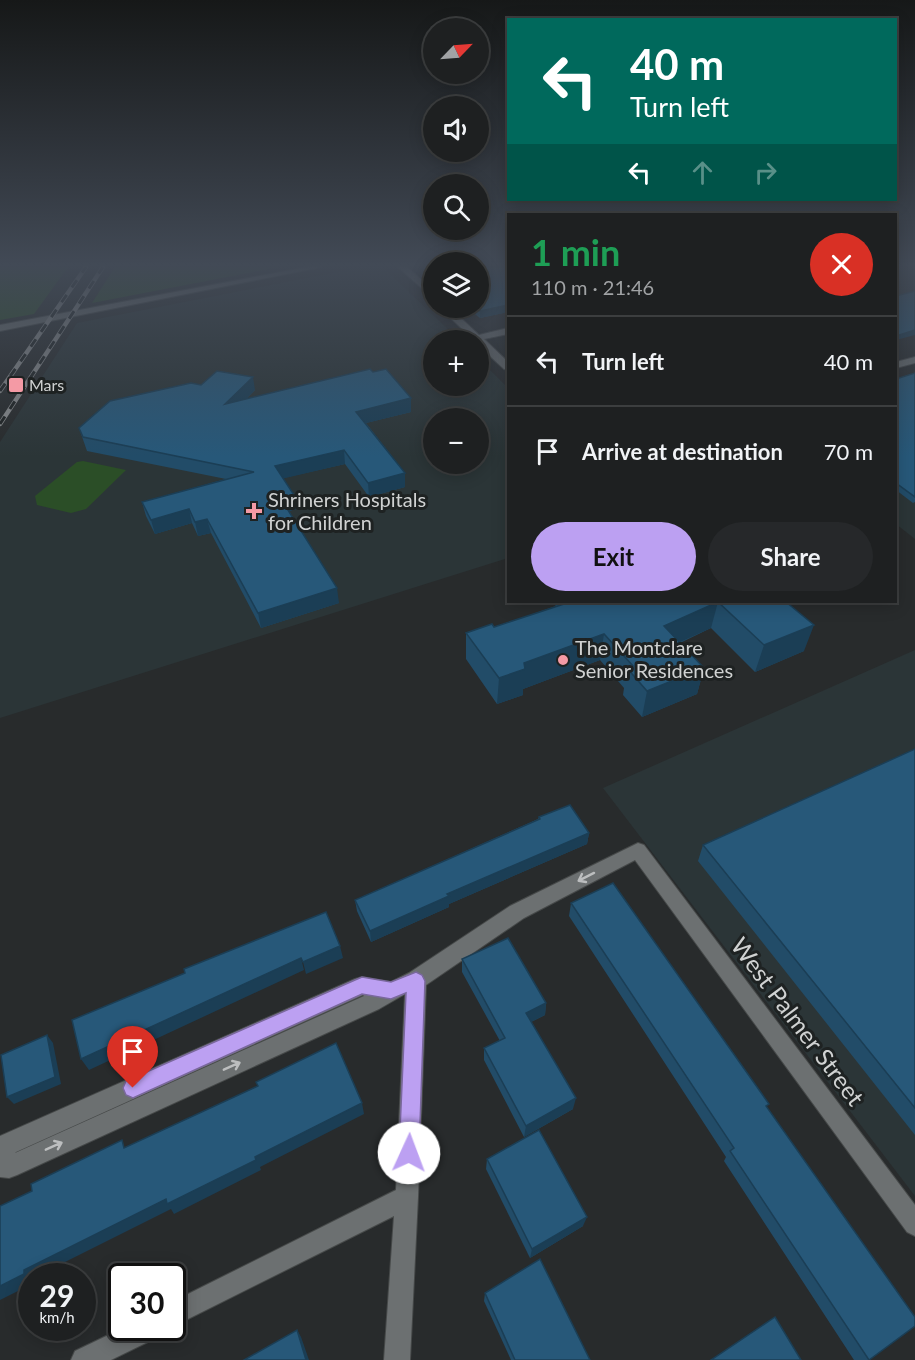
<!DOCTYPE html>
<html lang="en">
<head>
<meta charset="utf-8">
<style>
	body { margin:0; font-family:Lato,sans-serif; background:#26282a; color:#f1f3f6; height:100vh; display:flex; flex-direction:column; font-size:22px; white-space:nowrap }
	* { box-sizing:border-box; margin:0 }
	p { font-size:20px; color:#a1a3a5 }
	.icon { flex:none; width:33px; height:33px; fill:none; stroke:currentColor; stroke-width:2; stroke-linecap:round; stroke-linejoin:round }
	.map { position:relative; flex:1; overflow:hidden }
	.drawer { position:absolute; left:507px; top:213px; width:390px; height:390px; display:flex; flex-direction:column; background:#1e2021; border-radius:0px; box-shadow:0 3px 15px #0003,0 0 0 2px #3c3e3f }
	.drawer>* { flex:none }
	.top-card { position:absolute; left:507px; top:18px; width:390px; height:183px; border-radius:0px; box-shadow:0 3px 15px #0003,0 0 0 2px #3c3e3f; background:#00695c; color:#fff; overflow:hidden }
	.needle { width:39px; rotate:65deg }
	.fabs { position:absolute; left:423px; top:18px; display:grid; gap:12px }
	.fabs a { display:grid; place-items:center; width:66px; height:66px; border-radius:50%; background:#1e2021; box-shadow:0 3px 15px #0003,0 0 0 2px #3c3e3f; font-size:30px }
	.speed { position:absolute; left:18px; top:1263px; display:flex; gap:12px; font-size:30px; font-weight:700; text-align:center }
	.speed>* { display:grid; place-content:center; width:78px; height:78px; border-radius:50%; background:#1e2021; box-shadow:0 3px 15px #0003,0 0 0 2px #3c3e3f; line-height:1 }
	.speed small { font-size:15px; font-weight:400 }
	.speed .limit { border:3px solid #111; border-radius:9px; background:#fff; color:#111 }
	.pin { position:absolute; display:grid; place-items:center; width:51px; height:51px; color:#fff; margin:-62px -26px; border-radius:50% 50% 50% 0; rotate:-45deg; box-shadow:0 0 6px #0007 }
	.pin .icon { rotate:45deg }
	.me { position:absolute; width:66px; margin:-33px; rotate:2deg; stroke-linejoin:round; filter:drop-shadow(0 0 4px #0008) }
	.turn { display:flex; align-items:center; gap:21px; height:126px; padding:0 24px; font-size:27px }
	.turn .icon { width:78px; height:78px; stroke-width:2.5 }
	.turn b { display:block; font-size:42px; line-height:51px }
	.lanes { display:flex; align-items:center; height:57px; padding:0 24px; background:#0003; justify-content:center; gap:30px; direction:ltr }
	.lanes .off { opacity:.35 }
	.round { display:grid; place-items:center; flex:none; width:63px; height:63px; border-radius:32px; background:#26282a }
	.summary { display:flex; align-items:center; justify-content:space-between; height:102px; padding:0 24px }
	h1 { font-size:36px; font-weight:700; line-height:45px; color:#1e9e55 }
	.primary-button { display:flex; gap:12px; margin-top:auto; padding:12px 24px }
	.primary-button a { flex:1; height:69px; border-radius:36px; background:#bca0f2; color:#111; font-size:24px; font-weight:700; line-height:69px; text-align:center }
	.primary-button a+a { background:#26282a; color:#f1f3f6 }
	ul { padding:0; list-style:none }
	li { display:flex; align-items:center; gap:18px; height:90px; padding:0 24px; border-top:2px solid #3c3e3f }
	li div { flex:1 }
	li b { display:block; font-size:22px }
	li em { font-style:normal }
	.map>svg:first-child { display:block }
	.built { fill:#2b3537; fill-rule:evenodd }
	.green { fill:#2b4e27 }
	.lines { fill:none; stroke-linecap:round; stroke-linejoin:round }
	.minor-casing { stroke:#464949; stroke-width:2 }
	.tertiary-casing { stroke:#464949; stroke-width:2 }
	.minor { fill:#6c7071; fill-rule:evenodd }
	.tertiary { fill:#6c7071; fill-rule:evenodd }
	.rail-casing { stroke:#898b8c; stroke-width:4.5 }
	.rail { stroke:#1e2222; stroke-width:3; stroke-dasharray:9; stroke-linecap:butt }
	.wall { fill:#224c68 }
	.shaded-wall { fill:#1b3e55 }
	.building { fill:#275879; stroke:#1b3e55; stroke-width:1.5 }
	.oneway { stroke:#bcbebf }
	.route { fill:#bca0f2; stroke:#7a689d; stroke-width:1.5 }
	.poi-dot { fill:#f49aa5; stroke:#1e2222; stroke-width:2 }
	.labels { text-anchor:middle; stroke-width:6; stroke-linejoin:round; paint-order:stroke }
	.far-poi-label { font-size:16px; fill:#d0d2d2; stroke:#1e2222; text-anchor:start }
	.poi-label { font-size:20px; fill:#d0d2d2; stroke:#1e2222; text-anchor:start }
	.near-street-label { font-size:24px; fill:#d0d2d2; stroke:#1e2222 }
</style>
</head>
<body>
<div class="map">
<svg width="915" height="1360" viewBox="0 0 915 1360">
	<rect width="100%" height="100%" fill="#282b2c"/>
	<!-- built -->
	<g class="built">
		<path d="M363 267H383L459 340H434V386H478L479 359 508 388V558L0 718V442L77 323ZM434 418H478V464H434Z"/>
		<path d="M896 267H904L915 272V317L896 307Z"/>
		<path d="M915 430V539L896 524V437Z"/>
		<path d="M915 650V1196L603 788Z"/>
	</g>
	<!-- green -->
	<g class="green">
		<path d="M0 267H68L34 314 0 320Z"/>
		<path d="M115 267H279L92 303Z"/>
		<path d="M83 461 126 470 86 509 71 513 37 505 35 496 77 462Z"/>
	</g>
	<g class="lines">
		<defs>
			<g id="minor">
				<path d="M398 267H407L434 291V299Z"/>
				<path d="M440 308H450L479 335 508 328V334L484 339 508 362V370L504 369 478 345V340H474Z"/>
				<path d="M915 357V363L896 368V362Z"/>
				<path d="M638 843 644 845 915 1205V1236L907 1232 635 860 524 918 426 985 418 1197 410 1360H384L394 1216 172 1327V1302L396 1190 405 994 379 1009 17 1175 9 1178 0 1177V1136L355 979 362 977 391 982 409 973 510 906ZM363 995 364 996 15 1153 16 1152Z"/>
				<path d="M123 1328H161L158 1337 111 1360H71L75 1351Z"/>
			</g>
			<path id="tertiary" d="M307 267H322L0 331V325Z"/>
		</defs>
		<!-- minor casing -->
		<use href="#minor" class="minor-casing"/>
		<!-- tertiary casing -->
		<use href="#tertiary" class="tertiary-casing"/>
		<!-- minor -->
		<use href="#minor" class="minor"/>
		<!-- tertiary -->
		<use href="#tertiary" class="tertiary"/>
		<defs>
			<g id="rail">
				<path d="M0 391 86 267"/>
				<path d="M0 424 103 267"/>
			</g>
		</defs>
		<!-- rail casing -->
		<use href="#rail" class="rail-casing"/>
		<!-- rail -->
		<use href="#rail" class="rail"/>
	</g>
	<!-- wall -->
	<g class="wall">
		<path d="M427 267H434V273Z"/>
		<path d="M508 267V312L480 318 467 308H478Z"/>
		<path d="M373 372 411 398V412L366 423 405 473V487L369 497 345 464 283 478 294 495 296 509 289 511 339 603 261 628 211 533 198 536 192 523 155 534 146 516 142 502 226 479 87 451 79 428 201 385 255 390 246 399Z"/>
		<path d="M915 373V502L913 503 896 490V379Z"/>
		<path d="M551 602H786L804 651 755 672 711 628 680 643 704 668 697 694 642 717 623 695 624 688 600 660 523 689V695L497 704 466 659V633L494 627 556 606Z"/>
		<path d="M915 749V1135L698 861 703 845Z"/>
		<path d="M539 817 589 833 587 844 449 904V907L371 942 357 911 355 900 538 819Z"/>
		<path d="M571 903 767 1107 869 1360H854L724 1161 726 1157 569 916Z"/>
		<path d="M462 959 546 1003 545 1015 531 1022 573 1109 524 1137 484 1060V1048L500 1041 462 972Z"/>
		<path d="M487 1159 583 1226 530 1258 486 1169Z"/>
		<path d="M485 1293 590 1360H511L484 1301Z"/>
	</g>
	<!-- shaded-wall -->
	<g class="shaded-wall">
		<path d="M508 305V312L480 318V311Z"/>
		<path d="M915 330V335L896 340V336Z"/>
		<path d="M253 377 255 390 228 417 225 404Z"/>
		<path d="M411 398V412L358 425 356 412Z"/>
		<path d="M344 450 345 464 277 480 275 466Z"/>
		<path d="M405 473V487L369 497 368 483Z"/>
		<path d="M294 495 296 509 283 513 281 499Z"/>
		<path d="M189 509 192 523 155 534 151 520Z"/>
		<path d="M207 519 211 533 198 536 195 522Z"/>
		<path d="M337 588 339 603 261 628 258 613Z"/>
		<path d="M718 602 711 628 658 652 664 626Z"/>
		<path d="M814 625 804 651 755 672 764 645Z"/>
		<path d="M604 634 600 660 523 689V695L497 704 499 678 524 663Z"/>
		<path d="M704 668 697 694 642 717 647 691Z"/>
		<path d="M589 833 587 844 449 904V907L371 942 370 931 447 894Z"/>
		<path d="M340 946 343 958 306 974 303 962Z"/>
		<path d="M301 958 304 970 89 1070 81 1059Z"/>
		<path d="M546 1003 545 1015 525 1025 526 1013Z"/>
		<path d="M47 1035 53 1043 61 1084 14 1104 7 1097Z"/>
		<path d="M576 1098 573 1109 524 1137 526 1126Z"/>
		<path d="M362 1103 364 1114 260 1167 261 1170 174 1214 171 1209 37 1276H32V1284L0 1300V1286L24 1270 166 1199 255 1157Z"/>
		<path d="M587 1217 583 1226 530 1258 532 1249Z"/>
		<path d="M297 1330 301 1337 309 1360H306Z"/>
	</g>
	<!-- building -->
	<g class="building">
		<path d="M478 267H508V305L480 311 475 308H478Z"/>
		<path d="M915 291V330L896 336V296Z"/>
		<path d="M370 369 373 372 386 369 411 398 356 412 405 473 368 483 344 450 275 466 294 495 281 499 337 588 258 613 207 519 195 522 189 509 151 520 142 502 254 472 83 437 79 428 110 401 191 383 201 385 217 371 253 377 225 404Z"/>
		<path d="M915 373V497L896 483V379Z"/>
		<path d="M570 602H786L814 625 764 645 718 602 664 626 704 668 647 691 627 668 633 666 604 634 524 663 525 669 499 678 466 633 492 624 494 627Z"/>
		<path d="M915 749V1108L703 845Z"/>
		<path d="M570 805 589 833 447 894 449 896 370 931 355 900 540 819 539 817Z"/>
		<path d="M613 883 769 1104 766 1106 915 1317V1326L869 1360 730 1151 734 1148 571 903Z"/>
		<path d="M326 912 340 946 303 962 301 958 81 1059 72 1020 185 973 184 969Z"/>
		<path d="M508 938 546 1003 526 1013 576 1098 526 1126 484 1048 505 1038 462 959Z"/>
		<path d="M47 1035 55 1077 7 1097 1 1055Z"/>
		<path d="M336 1043 362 1103 255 1157 256 1160 167 1204 166 1199 24 1270V1274L0 1286V1206L32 1191 31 1184 122 1140 124 1148 258 1086 256 1082Z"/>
		<path d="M539 1130 587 1217 532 1249 487 1159Z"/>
		<path d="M540 1259 590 1360H515L485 1293Z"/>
		<path d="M775 1317 801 1360H711Z"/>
		<path d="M297 1330 306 1360H244Z"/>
	</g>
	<!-- one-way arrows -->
	<defs><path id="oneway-shaft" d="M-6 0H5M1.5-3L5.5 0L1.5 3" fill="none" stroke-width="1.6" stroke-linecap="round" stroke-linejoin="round" transform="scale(1.5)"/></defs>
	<g class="oneway">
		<use href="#oneway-shaft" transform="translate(586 877) rotate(153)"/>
		<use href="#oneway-shaft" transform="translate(232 1066) rotate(-24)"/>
		<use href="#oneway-shaft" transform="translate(54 1146) rotate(-24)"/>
	</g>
	<!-- sky -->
	<linearGradient id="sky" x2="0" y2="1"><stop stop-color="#161818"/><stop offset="0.58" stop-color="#424a56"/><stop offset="1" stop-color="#424a56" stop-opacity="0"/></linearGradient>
	<rect width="915" height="457" fill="url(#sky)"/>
	<!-- route -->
	<path class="route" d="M416 972 422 975 425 981 419 1153 416 1161 409 1163 402 1161 399 1153 406 993 391 999 362 994 133 1098 126 1095 123 1088 126 1081 355 980 362 977 391 982Z"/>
	<!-- markers -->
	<g class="poi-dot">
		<rect x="8" y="377" width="16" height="16" rx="3"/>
		<path d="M251 502h6v6h6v6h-6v6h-6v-6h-6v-6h6z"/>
		<circle cx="563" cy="660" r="6"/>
	</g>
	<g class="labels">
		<!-- far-poi labels -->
		<g class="far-poi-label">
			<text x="29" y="391">Mars</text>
		</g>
		<!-- poi labels -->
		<g class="poi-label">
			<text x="268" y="507">Shriners Hospitals<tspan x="268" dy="23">for Children</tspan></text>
			<text x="575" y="655">The Montclare<tspan x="575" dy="23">Senior Residences</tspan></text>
		</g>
		<!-- near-street labels -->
		<g class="near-street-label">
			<text transform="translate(797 1022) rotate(53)" y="8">West Palmer Street</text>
		</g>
	</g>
</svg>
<div class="fabs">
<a><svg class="needle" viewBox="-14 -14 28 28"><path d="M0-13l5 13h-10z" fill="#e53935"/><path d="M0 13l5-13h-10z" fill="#a1a3a5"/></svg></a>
<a><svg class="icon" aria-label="sound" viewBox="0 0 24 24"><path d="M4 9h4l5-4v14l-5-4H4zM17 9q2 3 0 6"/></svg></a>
<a><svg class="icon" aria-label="search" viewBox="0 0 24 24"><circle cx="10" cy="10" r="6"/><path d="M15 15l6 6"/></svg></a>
<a><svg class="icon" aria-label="layers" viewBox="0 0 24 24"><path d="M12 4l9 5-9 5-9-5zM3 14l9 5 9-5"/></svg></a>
<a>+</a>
<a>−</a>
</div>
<div class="speed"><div>29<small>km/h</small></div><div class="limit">30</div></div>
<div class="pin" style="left:133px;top:1088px;background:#d93025"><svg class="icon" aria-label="arrive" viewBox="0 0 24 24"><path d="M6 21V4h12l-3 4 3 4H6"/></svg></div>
<svg class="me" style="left:409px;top:1153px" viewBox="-20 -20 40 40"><circle r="19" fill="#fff"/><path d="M0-13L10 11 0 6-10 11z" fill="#bca0f2"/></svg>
<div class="top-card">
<div class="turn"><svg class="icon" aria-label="left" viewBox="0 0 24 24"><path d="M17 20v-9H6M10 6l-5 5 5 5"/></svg><div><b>40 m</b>Turn left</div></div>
<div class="lanes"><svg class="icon" aria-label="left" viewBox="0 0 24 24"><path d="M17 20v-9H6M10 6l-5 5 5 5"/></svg><svg class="icon off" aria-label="ahead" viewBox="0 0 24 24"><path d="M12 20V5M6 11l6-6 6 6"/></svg><svg class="icon off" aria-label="right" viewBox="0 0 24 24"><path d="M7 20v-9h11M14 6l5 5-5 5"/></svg></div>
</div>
<section class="drawer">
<div class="summary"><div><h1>1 min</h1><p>110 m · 21:46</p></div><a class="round" style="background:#d93025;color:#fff"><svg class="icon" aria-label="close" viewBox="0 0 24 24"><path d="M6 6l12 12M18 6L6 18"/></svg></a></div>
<ul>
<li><svg class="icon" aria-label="left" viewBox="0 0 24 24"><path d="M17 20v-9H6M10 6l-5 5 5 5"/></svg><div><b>Turn left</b></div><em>40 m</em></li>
<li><svg class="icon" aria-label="arrive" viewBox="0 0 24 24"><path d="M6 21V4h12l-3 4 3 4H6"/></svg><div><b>Arrive at destination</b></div><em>70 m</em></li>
</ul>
<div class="primary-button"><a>Exit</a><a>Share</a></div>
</section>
</div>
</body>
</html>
